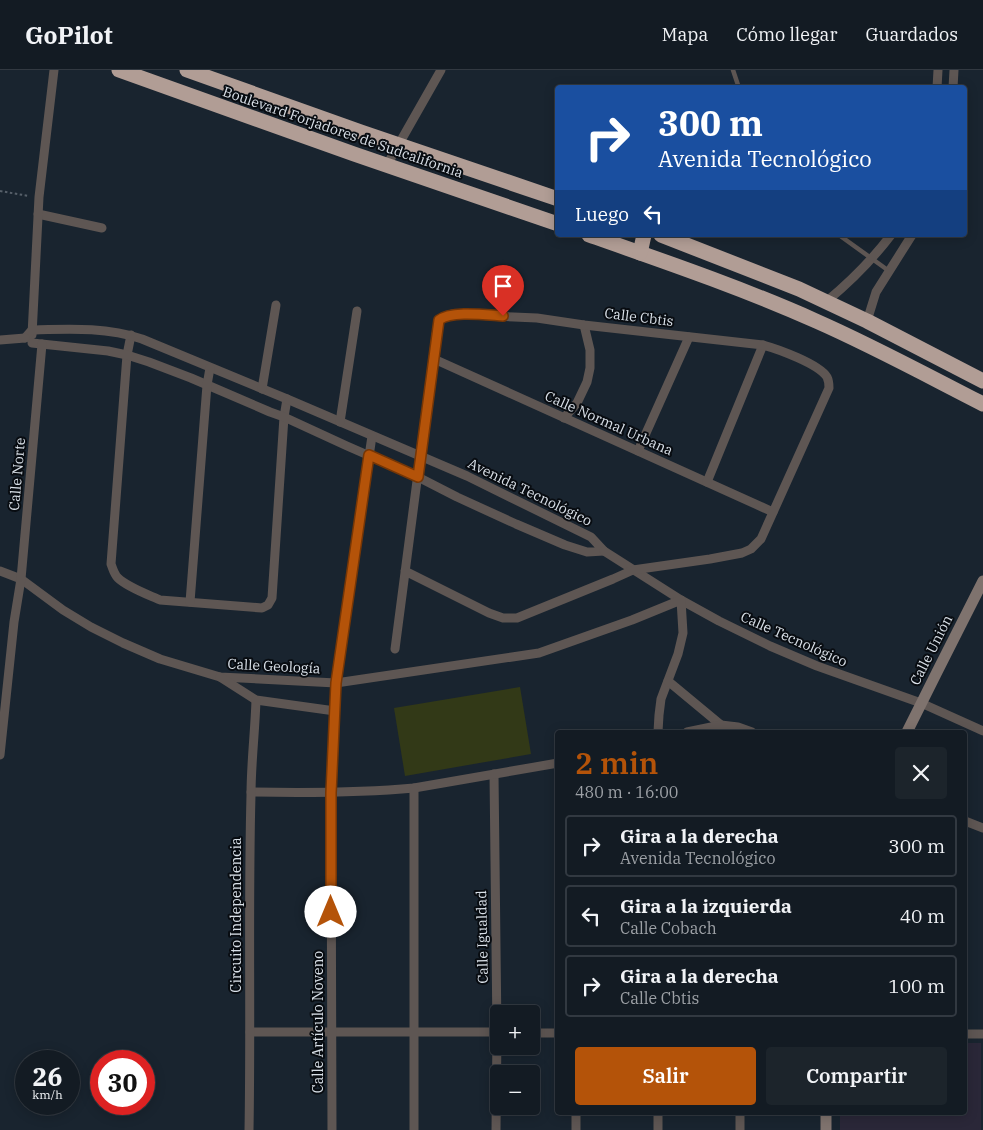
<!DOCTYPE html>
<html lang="es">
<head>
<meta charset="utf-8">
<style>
	body { margin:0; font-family:"IBM Plex Serif",serif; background:#1c242b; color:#f1f3f6; height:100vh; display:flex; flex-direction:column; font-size:19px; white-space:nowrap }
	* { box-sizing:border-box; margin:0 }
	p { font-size:16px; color:#9da1a6 }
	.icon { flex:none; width:28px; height:28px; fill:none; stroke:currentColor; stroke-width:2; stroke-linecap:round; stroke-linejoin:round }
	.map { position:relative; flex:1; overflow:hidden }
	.side { position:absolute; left:555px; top:660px; width:412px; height:385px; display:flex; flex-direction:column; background:#131b23; border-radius:5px; box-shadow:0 2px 12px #0003,0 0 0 1px #323941 }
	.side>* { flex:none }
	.guide { position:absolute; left:555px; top:15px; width:412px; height:152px; border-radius:5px; box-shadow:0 2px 12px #0003,0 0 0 1px #323941; background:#1a4fa0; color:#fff; overflow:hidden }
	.controls { position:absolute; left:490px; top:935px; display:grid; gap:10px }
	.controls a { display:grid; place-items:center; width:50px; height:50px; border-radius:5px; background:#131b23; box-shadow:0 2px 12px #0003,0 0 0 1px #323941; font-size:25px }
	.speed { position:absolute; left:15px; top:980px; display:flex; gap:10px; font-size:25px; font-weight:700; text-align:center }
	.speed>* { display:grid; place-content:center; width:65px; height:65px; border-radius:50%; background:#131b23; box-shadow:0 2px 12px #0003,0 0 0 1px #323941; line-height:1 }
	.speed small { font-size:12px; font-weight:400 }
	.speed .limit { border:8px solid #d22; background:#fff; color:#111 }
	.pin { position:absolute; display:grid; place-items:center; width:42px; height:42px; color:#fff; margin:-51px -21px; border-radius:50% 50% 50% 0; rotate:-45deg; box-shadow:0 0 5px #0007 }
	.pin .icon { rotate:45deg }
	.me { position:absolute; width:55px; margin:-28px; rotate:0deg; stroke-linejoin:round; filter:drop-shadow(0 0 4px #0008) }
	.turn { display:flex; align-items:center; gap:18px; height:105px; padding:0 20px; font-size:22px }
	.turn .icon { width:65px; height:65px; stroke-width:2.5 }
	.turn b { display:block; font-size:35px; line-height:42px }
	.then { display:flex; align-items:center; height:48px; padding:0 20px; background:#0003; gap:10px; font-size:19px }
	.round { display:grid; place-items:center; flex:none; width:52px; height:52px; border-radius:5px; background:#1c242b }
	.overview { display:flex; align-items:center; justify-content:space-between; height:85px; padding:0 20px }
	h1 { font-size:30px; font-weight:600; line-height:38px; color:#b45309 }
	.button { display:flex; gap:10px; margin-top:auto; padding:10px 20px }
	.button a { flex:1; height:58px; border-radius:5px; background:#b45309; color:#fff; font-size:20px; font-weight:600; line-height:58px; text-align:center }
	.button a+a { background:#1c242b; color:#f1f3f6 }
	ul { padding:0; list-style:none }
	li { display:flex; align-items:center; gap:15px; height:62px; margin:0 10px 8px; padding:0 10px; border:2px solid #323941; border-radius:5px }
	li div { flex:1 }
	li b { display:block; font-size:19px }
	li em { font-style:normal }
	header { display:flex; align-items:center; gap:30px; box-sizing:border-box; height:70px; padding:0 25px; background:#131b23; border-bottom:1px solid #323941 }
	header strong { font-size:24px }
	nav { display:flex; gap:28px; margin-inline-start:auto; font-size:18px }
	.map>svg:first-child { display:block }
	.education { fill:#2a2738 }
	.green { fill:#323917 }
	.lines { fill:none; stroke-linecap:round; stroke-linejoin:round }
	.path { stroke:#57606a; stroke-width:2; stroke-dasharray:2.5 2.5; stroke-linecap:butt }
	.lane { stroke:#5e5653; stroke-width:4.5 }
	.street { stroke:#5e5653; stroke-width:9 }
	.secondary { stroke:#7f736e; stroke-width:11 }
	.highway { stroke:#b19d95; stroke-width:15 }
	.route-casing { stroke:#753606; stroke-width:12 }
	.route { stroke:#b45309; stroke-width:9 }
	.labels { text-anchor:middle; stroke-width:4; stroke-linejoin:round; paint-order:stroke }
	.street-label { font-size:14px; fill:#d9e0e8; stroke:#080c11 }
</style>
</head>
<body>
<header>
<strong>GoPilot</strong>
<nav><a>Mapa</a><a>Cómo llegar</a><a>Guardados</a></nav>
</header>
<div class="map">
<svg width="983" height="1060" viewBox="0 0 983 1060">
	<rect width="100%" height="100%" fill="#19242f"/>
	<!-- education -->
	<path class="education" d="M965 973H981V1060H840V1043L965 1042Z"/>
	<!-- green -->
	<path class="green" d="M520 617 531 684 405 706 394 638Z"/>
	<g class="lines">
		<!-- path -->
		<path class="path" d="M0 121 29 126"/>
		<!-- lane -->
		<g class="lane">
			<path d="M733 0 739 18"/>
			<path d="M839 165 889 201"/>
		</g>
		<!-- street -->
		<g class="street">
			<path d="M937 18 938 0"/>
			<path d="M953 18 954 0"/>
			<path d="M387 95 441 0"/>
			<path d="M38 144 102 158"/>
			<path d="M827 231C851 211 872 190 891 165"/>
			<path d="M867 251 876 222 912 165"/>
			<path d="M32 265 39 127 54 0"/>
			<path d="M131 265 127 285 111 494C113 499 114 504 118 508 127 517 149 525 160 530L262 538 268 535 272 528 284 347 287 329"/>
			<path d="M25 268 32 260C70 259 106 257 142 269L287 329 467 406 591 467 604 481 587 482 565 475 516 454 457 427 418 407 347 376 284 347 270 342 191 308 149 292 127 285 108 281 32 273"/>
			<path d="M0 270 25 268"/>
			<path d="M434 289 773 442"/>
			<path d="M262 319 276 235"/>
			<path d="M564 348 577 333 587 312 590 298V280L584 255"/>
			<path d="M340 352 357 241"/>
			<path d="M638 381 689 267"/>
			<path d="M707 412 763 275"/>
			<path d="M604 481 681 530 719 551 770 576 817 596 921 633 983 661"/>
			<path d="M0 501 21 509 63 540 91 557 123 573 160 589 220 607 336 613 539 583 632 550 681 530 683 563 678 584 661 629 659 645 658 662"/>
			<path d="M190 532 207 315 210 298"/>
			<path d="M395 579 437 258 439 250 443 247 452 244 537 248 584 255 763 275C778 279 819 294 827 307 829 311 829 314 829 318L761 469 751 479 742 483 710 489 633 500 613 509 517 548H503L489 543 405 501"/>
			<path d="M220 607 256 630 335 641"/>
			<path d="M668 611 721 655"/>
			<path d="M687 662 721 655 738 657 752 662"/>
			<path d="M0 685 14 552 21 509 42 274"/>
			<path d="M494 704 497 962 496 1060"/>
			<path d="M251 722C305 723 360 723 414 718L558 693"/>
			<path d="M965 751 983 758"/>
			<path d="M250 962H499"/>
			<path d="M531 963H558"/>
			<path d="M965 964H983"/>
			<path d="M740 1042V1060"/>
			<path d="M249 1060C251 948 248 837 251 725 251 693 255 662 256 630"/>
			<path d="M332 1060 331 723 336 613 372 366"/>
			<path d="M414 1060V718"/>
			<path d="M576 1060V1042"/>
			<path d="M658 1060V1042"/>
		</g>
		<!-- secondary -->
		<g class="secondary">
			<path d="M907 662 936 604 983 511"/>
			<path d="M826 1060V1042"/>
		</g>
		<!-- highway -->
		<g class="highway">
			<path d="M119 0 354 84 558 154"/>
			<path d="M187 0 361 62 558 129"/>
			<path d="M589 165C666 192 742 218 816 251 873 276 928 306 983 334"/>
			<path d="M661 165 799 219 867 251 983 311"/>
			<path d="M640 183 644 165"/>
		</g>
	</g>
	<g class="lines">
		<defs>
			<path id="route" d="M331 842V723L336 613 369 385 418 407 439 250C451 240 487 245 503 246"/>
		</defs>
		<!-- route casing -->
		<use href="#route" class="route-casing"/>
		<!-- route -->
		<use href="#route" class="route"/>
	</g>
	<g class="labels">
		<!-- street labels -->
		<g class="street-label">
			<text transform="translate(343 62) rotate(19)" y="5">Boulevard Forjadores de Sudcalifornia</text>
			<text transform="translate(639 247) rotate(7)" y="5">Calle Cbtis</text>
			<text transform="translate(609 353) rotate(24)" y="5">Calle Normal Urbana</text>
			<text transform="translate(17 404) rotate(-85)" y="5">Calle Norte</text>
			<text transform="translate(530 422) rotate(26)" y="5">Avenida Tecnológico</text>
			<text transform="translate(794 569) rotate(24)" y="5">Calle Tecnológico</text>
			<text transform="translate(931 580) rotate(-63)" y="5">Calle Unión</text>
			<text transform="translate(274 596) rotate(3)" y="5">Calle Geología</text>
			<text transform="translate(236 845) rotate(-90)" y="5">Circuito Independencia</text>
			<text transform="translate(482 867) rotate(-91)" y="5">Calle Igualdad</text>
			<text transform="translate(318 952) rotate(-90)" y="5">Calle Artículo Noveno</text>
		</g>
	</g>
</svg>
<div class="controls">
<a>+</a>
<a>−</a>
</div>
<div class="speed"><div>26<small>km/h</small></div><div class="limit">30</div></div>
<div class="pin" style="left:503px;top:246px;background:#d93025"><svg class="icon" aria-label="arrive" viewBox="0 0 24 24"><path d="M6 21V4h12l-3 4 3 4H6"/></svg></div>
<svg class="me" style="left:331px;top:842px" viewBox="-20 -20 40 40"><circle r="19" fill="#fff"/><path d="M0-13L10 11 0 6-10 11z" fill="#b45309"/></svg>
<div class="guide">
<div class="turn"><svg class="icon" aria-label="right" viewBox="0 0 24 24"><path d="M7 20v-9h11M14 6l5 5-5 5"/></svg><div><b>300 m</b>Avenida Tecnológico</div></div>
<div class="then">Luego<svg class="icon" aria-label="left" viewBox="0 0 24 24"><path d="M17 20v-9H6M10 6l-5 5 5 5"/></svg></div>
</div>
<section class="side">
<div class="overview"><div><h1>2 min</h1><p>480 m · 16:00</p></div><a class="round"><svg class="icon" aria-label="close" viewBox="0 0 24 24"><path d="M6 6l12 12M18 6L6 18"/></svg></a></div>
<ul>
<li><svg class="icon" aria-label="right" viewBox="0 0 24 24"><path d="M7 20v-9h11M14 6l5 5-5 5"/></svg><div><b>Gira a la derecha</b><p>Avenida Tecnológico</p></div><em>300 m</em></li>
<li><svg class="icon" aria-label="left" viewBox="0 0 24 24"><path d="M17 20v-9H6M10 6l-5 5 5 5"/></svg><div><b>Gira a la izquierda</b><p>Calle Cobach</p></div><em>40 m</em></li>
<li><svg class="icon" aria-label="right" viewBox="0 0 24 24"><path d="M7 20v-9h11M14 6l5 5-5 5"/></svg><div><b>Gira a la derecha</b><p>Calle Cbtis</p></div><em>100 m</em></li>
</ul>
<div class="button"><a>Salir</a><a>Compartir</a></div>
</section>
</div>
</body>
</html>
